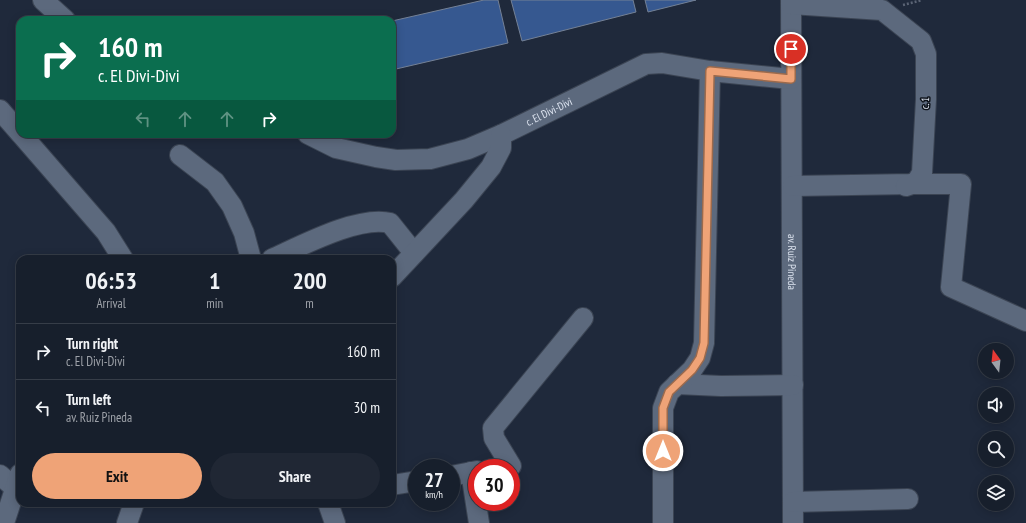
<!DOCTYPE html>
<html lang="en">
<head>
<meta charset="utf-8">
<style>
	body { margin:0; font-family:"PT Sans Narrow",sans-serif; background:#202734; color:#f1f3f6; height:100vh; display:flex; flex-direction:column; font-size:15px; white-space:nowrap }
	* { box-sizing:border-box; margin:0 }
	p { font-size:13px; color:#9ea2a9 }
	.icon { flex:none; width:22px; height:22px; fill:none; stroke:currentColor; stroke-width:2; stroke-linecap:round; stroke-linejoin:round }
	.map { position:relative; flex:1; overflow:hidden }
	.sheet { position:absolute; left:16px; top:255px; width:380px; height:252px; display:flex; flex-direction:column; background:#171f2c; border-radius:12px; box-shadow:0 2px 10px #0003,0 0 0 1px #363d48 }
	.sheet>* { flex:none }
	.banner { position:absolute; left:16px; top:16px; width:380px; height:122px; border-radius:12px; box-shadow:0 2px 10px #0003,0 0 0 1px #363d48; background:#0b6e4f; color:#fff; overflow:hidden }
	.needle { width:26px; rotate:345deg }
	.buttons { position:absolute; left:978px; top:343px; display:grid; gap:8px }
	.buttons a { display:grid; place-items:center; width:36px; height:36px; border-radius:50%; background:#171f2c; box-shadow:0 2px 10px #0003,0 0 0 1px #363d48; font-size:20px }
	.speed { position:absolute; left:408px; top:459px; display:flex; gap:8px; font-size:20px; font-weight:700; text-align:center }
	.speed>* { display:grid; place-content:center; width:52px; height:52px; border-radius:50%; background:#171f2c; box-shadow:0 2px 10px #0003,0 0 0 1px #363d48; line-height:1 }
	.speed small { font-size:10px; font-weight:400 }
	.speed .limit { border:6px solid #d22; background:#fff; color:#111 }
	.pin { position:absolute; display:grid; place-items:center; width:34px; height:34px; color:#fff; margin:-17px; border:2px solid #fff; border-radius:50%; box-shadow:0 1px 4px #0007 }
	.me { position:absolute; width:44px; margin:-22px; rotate:0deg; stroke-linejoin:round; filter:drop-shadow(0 0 3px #0008) }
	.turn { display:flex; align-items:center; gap:14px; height:84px; padding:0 16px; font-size:18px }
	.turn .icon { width:52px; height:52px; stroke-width:2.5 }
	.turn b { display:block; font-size:28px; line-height:34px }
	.lanes { display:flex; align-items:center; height:38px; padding:0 16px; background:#0003; justify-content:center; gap:20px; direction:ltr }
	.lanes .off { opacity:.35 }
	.eta { display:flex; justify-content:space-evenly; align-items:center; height:68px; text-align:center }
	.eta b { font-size:24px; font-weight:700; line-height:28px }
	.primary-button { display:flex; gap:8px; margin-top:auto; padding:8px 16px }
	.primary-button a { flex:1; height:46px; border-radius:24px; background:#efa377; color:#111; font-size:16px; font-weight:700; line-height:46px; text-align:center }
	.primary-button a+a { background:#202734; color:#f1f3f6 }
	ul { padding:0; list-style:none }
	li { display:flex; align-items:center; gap:12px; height:56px; padding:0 16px; border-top:1px solid #363d48 }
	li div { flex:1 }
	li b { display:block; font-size:15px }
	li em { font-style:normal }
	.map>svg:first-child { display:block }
	.building { fill:#365890; stroke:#748196 }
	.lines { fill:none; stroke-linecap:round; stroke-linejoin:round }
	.minor-casing { stroke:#3b4453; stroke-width:22 }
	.path { stroke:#5b6475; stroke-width:2.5; stroke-dasharray:2 2; stroke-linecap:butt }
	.minor { stroke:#5c697d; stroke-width:20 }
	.route-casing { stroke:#9b6a4d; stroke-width:10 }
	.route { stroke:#efa377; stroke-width:7 }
	.labels { text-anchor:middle; stroke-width:3; stroke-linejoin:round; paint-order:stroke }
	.street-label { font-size:11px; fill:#dde4f0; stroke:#0d121a }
</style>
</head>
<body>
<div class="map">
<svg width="1026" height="523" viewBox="0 0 1026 523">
	<rect width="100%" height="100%" fill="#1f293b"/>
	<!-- building -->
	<g class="building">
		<path d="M484 0H498L508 43 396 69 392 53V21Z"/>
		<path d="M511 0H633L636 12 522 41Z"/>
		<path d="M645 0H696L648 12Z"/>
	</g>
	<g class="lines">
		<defs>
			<g id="minor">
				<path d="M43 0 65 20"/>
				<path id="s1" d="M791 0 793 523"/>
				<path d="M791 4 882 10 921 41 926 54V99L922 173 917 181 912 184 793 186"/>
				<path d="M0 110 20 133"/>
				<path d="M21 134 106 232 123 259"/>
				<path id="s2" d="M308 134 336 148 376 157 396 160 430 159 468 149 501 135 646 64 662 63 710 71 791 79"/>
				<path d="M180 155 215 182 232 206 244 233 251 259"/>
				<path d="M906 186 912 184H961L951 287 1026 321"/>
				<path d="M272 259C301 246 359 215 390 223L414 253"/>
				<path d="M392 277 464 200 491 167 501 148V135"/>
				<path d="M677 384 721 386 793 385"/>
				<path d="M511 466 494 438 493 428 583 318"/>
				<path d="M471 472 479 523"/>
				<path d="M0 475 15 488"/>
				<path d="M451 476 477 471"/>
				<path d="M392 485 417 481"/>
				<path d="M793 502 908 499"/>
				<path d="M328 503 335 523"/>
				<path d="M4 523 20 474"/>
				<path d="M127 523 134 503"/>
				<path d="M663 523V408L669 392 692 370 700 358 704 343 710 71"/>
			</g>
		</defs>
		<!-- minor casing -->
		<use href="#minor" class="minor-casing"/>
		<!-- path -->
		<path class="path" d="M903 5 922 0"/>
		<!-- minor -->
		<use href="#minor" class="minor"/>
	</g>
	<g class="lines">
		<defs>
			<path id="route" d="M663 451V408L669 392 692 370 700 358 704 343 710 71 791 79V49"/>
		</defs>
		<!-- route casing -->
		<use href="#route" class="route-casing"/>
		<!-- route -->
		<use href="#route" class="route"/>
	</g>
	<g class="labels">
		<!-- street labels -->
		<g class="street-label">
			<text transform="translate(925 103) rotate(-88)" y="4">c. 1</text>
			<text dy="4" stroke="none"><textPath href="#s2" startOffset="255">c. El Divi-Divi</textPath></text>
			<text dy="4" stroke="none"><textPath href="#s1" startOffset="262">av. Ruiz Pineda</textPath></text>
		</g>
	</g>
</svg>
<div class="buttons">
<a><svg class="needle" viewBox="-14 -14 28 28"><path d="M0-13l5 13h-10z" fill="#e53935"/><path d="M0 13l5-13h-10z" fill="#9ea2a9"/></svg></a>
<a><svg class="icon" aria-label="sound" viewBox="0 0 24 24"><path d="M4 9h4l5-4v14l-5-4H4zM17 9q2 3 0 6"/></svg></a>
<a><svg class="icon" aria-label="search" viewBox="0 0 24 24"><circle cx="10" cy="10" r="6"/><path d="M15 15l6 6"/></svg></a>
<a><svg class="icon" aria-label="layers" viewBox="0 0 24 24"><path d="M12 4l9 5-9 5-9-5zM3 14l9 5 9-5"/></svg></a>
</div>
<div class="speed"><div>27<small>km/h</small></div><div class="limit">30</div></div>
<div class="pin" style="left:791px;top:49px;background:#d93025"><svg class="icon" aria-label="arrive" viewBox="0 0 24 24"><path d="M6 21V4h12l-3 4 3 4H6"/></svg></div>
<svg class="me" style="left:663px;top:451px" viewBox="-20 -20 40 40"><circle r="17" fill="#efa377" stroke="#fff" stroke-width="3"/><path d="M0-11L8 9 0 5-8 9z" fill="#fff"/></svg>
<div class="banner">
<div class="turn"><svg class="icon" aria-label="right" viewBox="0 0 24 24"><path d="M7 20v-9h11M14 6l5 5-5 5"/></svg><div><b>160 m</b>c. El Divi-Divi</div></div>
<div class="lanes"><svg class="icon off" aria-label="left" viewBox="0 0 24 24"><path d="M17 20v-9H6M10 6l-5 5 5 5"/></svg><svg class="icon off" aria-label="ahead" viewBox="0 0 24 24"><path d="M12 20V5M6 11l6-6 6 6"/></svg><svg class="icon off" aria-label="ahead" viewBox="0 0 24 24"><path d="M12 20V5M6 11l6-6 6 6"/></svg><svg class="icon" aria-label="right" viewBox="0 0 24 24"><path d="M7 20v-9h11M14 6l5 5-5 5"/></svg></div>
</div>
<section class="sheet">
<div class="eta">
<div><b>06:53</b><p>Arrival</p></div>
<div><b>1</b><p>min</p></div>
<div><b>200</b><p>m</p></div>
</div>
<ul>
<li><svg class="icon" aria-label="right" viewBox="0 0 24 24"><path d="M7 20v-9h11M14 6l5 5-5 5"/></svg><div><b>Turn right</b><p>c. El Divi-Divi</p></div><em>160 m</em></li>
<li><svg class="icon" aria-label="left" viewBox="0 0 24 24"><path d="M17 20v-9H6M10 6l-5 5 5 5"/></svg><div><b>Turn left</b><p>av. Ruiz Pineda</p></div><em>30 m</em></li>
</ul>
<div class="primary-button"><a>Exit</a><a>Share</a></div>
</section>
</div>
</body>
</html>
